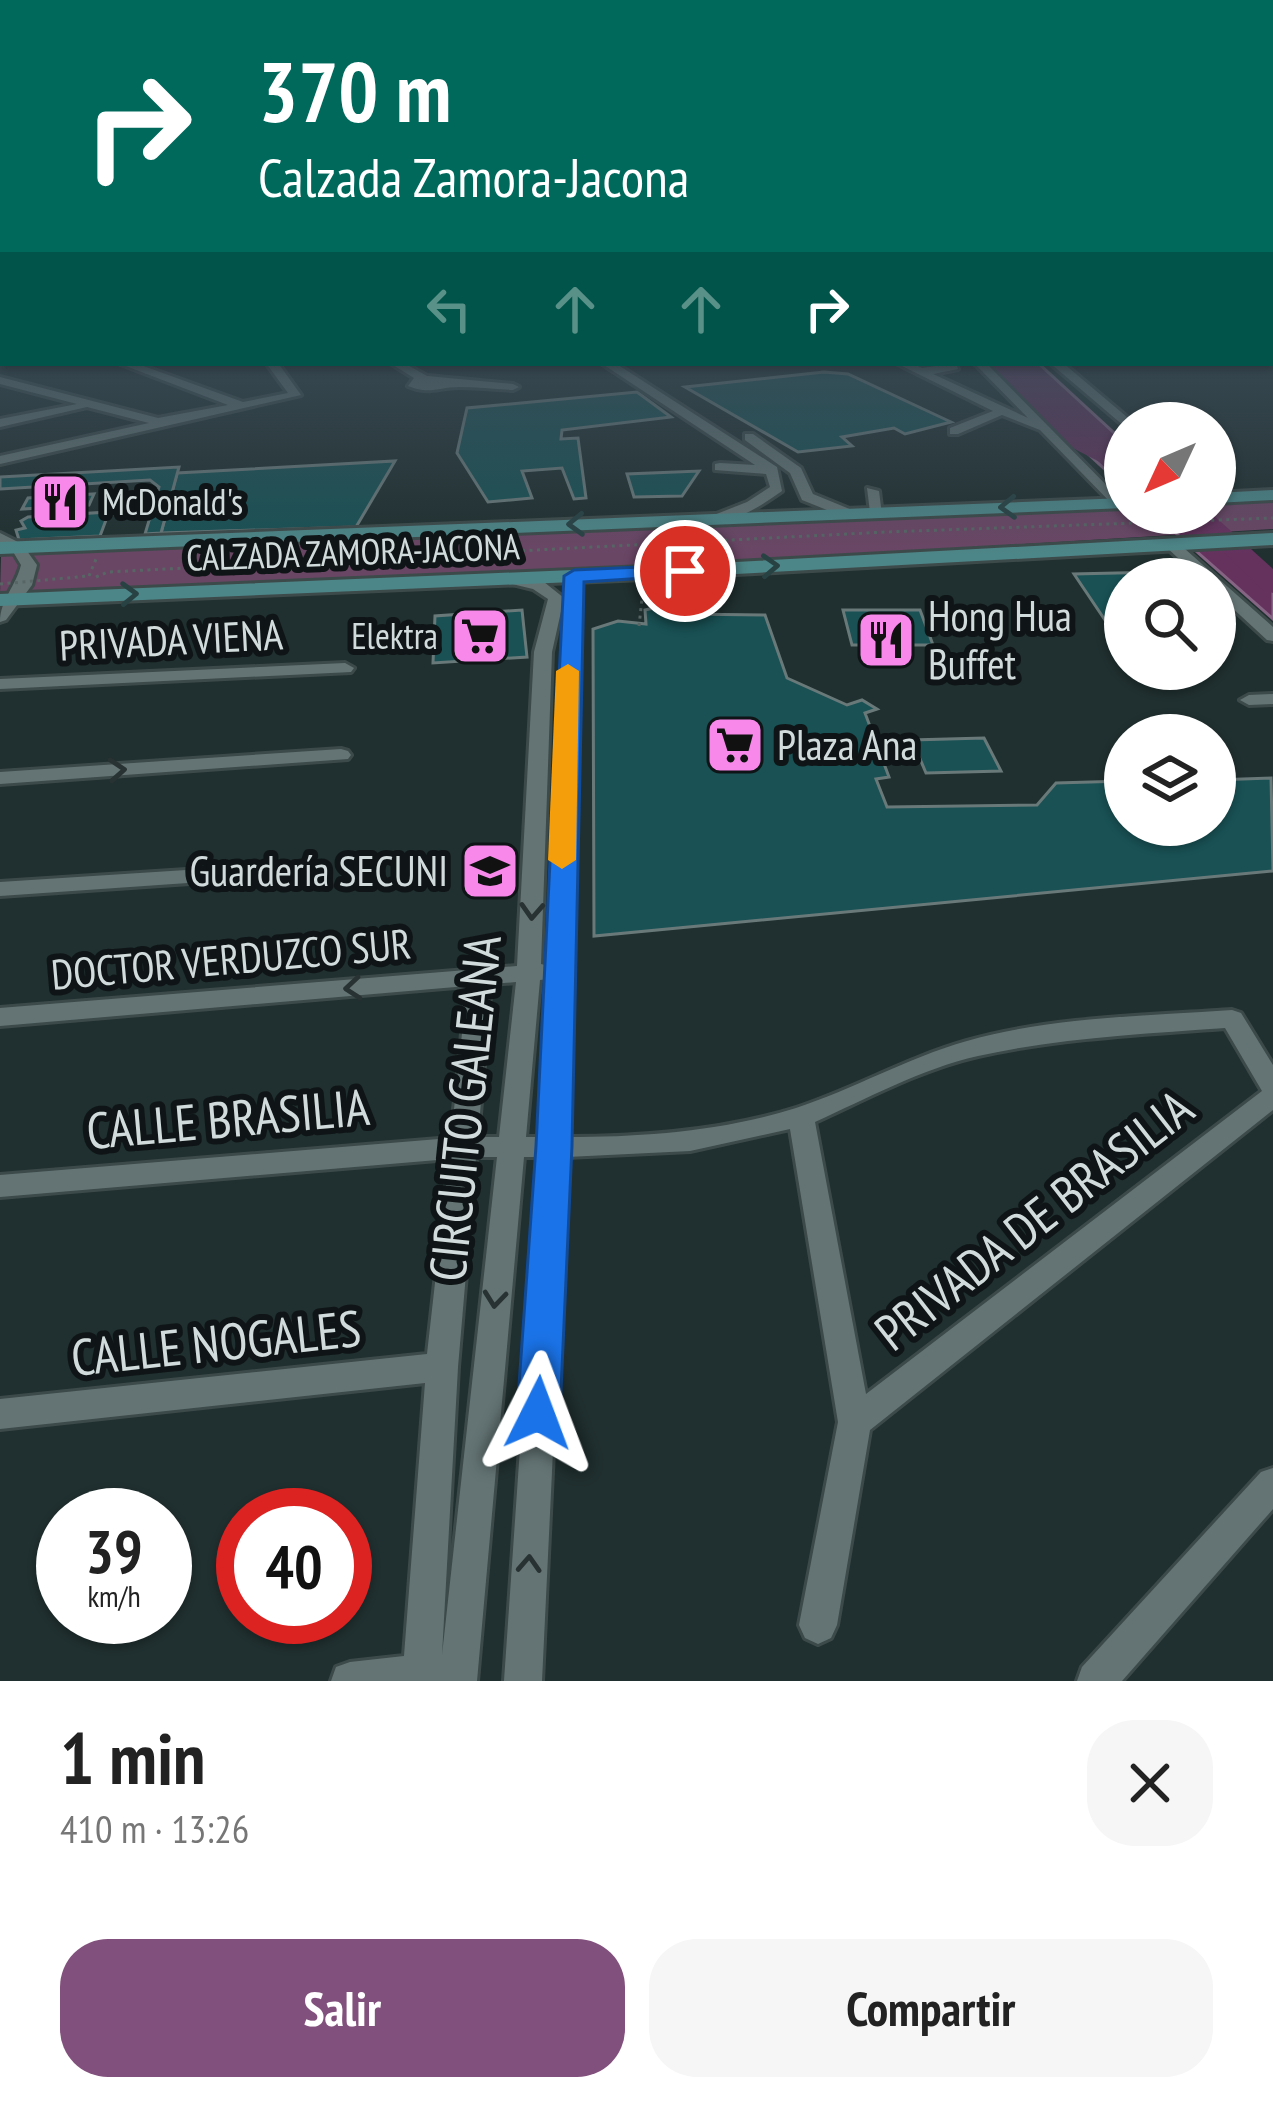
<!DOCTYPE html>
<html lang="es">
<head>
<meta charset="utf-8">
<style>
	body { margin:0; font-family:"PT Sans Narrow",sans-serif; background:#f6f6f6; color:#222; height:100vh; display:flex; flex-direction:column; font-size:45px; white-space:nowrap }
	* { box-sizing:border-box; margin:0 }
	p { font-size:39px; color:#767676 }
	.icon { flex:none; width:66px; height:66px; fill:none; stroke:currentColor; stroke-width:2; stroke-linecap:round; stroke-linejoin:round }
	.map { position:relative; height:1681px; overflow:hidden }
	.side { display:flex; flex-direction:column; background:#fff; flex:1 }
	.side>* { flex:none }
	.guide { position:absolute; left:0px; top:0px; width:1275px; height:366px; box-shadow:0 3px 9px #0004; background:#00695c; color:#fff; overflow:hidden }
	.needle { width:78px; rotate:226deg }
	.buttons { position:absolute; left:1104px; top:402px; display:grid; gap:24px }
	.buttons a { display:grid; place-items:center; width:132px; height:132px; border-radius:50%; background:#fff; box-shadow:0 3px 9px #0004; font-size:60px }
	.speed { position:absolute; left:36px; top:1488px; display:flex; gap:24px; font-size:60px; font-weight:700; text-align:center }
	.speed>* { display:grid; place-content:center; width:156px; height:156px; border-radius:50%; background:#fff; box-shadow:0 3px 9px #0004; line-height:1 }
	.speed small { font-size:30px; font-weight:400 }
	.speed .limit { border:18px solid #d22; background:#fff; color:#111 }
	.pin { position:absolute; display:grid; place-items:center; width:102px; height:102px; color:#fff; margin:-51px; border:6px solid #fff; border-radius:50%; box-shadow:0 3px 12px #0007 }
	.me { position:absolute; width:132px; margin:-66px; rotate:3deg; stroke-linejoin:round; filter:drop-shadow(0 0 9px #0008) }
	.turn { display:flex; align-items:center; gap:42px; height:252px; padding:0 60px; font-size:54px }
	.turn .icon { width:156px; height:156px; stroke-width:2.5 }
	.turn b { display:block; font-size:84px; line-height:102px }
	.lanes { display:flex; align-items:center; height:114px; padding:0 60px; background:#0003; justify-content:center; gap:60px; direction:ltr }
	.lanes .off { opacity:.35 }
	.round { display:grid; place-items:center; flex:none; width:126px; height:126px; border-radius:48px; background:#f6f6f6 }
	.overview { display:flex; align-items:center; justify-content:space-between; height:204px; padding:0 60px }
	h1 { font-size:72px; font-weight:800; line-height:90px }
	.primary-button { display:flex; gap:24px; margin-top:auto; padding:24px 60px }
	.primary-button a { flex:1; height:138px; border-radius:48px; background:#82507c; color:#fff; font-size:48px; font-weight:800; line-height:138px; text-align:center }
	.primary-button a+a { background:#f6f6f6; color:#222 }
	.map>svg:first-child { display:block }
	.green { fill:#6a4665 }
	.water { fill:#65325e; stroke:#866584; stroke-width:3 }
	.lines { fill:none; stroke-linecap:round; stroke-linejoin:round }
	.river { fill:#65325e; fill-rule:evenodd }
	.building { fill:#195154; stroke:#69797a; stroke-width:3 }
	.minor-casing { stroke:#3d4a4a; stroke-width:6 }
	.major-casing { stroke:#3d4a4a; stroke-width:6 }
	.path { stroke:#586565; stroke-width:3; stroke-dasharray:3 4.5; stroke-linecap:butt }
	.minor { fill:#647474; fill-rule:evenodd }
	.major { fill:#4d8688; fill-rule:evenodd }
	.path-bridge { stroke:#586565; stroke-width:3; stroke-dasharray:3 4.5; stroke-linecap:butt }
	.oneway { stroke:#284244 }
	.oneway2 { stroke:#293232 }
	.route { fill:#1a73e8; stroke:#114b97; stroke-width:3 }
	.slow { fill:#f59e0b }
	.labels { text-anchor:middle; stroke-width:12; stroke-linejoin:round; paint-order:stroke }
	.far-poi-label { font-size:36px; fill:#d2dbdb; stroke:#0f1516; text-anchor:start }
	.far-street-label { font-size:36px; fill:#d2dbdb; stroke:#0f1516 }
	.poi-label { font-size:42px; fill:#d2dbdb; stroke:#0f1516; text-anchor:start }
	.street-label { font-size:42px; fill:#d2dbdb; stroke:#0f1516 }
	.near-street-label { font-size:51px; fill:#d2dbdb; stroke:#0f1516 }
</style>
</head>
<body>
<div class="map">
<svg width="1273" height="1681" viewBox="0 0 1273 1681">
	<rect width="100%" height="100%" fill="#202f2f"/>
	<!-- green -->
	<path class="green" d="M1273 498V529L559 572 0 595 1 556 1125 507V513H1215V501Z"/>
	<!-- water -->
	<g class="water">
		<path d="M990 363H1038L1125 443V488Z"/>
		<path d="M1153 513H1193L1273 585V619Z"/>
	</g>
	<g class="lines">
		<!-- river -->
		<g class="river">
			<path d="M979 363H1001L1075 431 1125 458V475L1059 441Z"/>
			<path d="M1182 513H1211L1273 569V593L1263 590Z"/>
		</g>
	</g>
	<!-- building -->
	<g class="building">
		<path d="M824 372 848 374 951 422 905 434 894 428 842 437 852 446 798 452 685 387Z"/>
		<path d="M637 392 671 417 562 430 561 439 578 438 586 498 574 499 562 468 522 471 532 498 488 502 457 453 467 408Z"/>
		<path d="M395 461 356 527 161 533 177 473Z"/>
		<path d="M179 467 161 533 145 534 159 487 150 480 0 489V477Z"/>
		<path d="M699 471 682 496 634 497 627 474Z"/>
		<path d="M94 494 89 505 22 509 28 498Z"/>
		<path d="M109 512 100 536 19 540 16 530 25 528 21 521 28 517Z"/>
		<path d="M1161 572 1169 579H1125V626H1109L1074 574Z"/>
		<path d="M676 603 682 614 765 615 787 678 847 705 862 700 877 709 865 713 889 777 876 779 887 807 1037 805 1056 783 1125 781V825H1215V780L1271 778 1273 871 594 936 593 629 618 621 646 624 645 610Z"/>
		<path d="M522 610 527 657 433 663 435 616Z"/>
		<path d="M843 610H920L933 645H852Z"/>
		<path d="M984 738 1001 771 926 773 912 740Z"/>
	</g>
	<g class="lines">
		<defs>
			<g id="minor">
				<path d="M118 363H135L243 402 288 393 266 363H278L301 395 0 464V456L149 423 87 407 0 427V419L77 404 0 384V377L158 418 228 405Z"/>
				<path d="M390 363H404L427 376 513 384 519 387 513 390C495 389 477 387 459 387 438 387 430 395 408 386L414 378Z"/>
				<path d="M601 363H615L777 467 782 491C762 505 739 521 714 521V515L747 502 770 487 766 474 715 470V464L720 463 755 465Z"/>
				<path d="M896 363H911L922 368 956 363 958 369 933 374 1028 418 974 363H986L1125 504 1114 506 1040 430 1002 415 958 434H950V428L993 411Z"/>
				<path d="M1050 363H1063L1134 423 1124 426Z"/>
				<path d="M745 434H753L801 468 813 494 852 510V516H842L802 500 790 473 745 440Z"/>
				<path d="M867 488 879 491 882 515 870 512Z"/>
				<path d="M0 533 22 544 37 565 32 585 6 620 0 622C0 600 16 586 21 565L12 550 0 543Z"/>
				<path d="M1166 541H1176L1273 627V641L1267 640 1215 592V579H1201L1166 547Z"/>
				<path d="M574 571 582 576 568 1137C644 1137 723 1131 796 1108 854 1089 907 1058 967 1041 1051 1017 1146 1016 1232 1010L1241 1013 1273 1065V1110L870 1430 837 1625 831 1638 818 1644 805 1638 799 1625 838 1422 790 1129 690 1151 567 1157 542 1681H504L540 1157H524L477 1681H331L336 1667 350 1662 404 1656 425 1383 0 1429V1399L427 1354 449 1159 0 1197V1175L451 1138 467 986 0 1026V1008L517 966 534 652 548 599 533 589 500 581 498 578 506 573 544 582 564 598 552 652 541 964 549 966 566 576ZM548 979 541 1137H526L540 980ZM516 982 499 1137H478L491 984ZM1225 1028 1262 1091 866 1394 815 1122C868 1098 921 1069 978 1056 1059 1038 1142 1034 1225 1028ZM476 1157H497L442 1655 458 1367Z"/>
				<path d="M345 663 354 668 351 672 0 689V679Z"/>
				<path d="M1273 694V704L1249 705 1240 700 1249 695Z"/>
				<path d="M341 749 348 751 351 755 348 759 0 784V772Z"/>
				<path d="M297 863 308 870 305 875 0 896V882Z"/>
				<path d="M1273 1468V1509L1122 1681H1077L1082 1667 1261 1472Z"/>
			</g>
			<g id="major">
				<path d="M1273 490V500L1215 503V493Z"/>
				<path d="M1125 498V508L0 554V542Z"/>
				<path d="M1273 533V545L644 579 0 606V594L644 567Z"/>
			</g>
		</defs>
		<!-- minor casing -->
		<use href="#minor" class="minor-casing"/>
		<!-- major casing -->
		<use href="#major" class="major-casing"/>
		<!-- path -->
		<g class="path">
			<path d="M89 576 96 559"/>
			<path d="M96 577 108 572 886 532 1273 518"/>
			<path d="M639 626 643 590"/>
		</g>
		<!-- minor -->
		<use href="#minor" class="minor"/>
		<!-- major -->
		<use href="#major" class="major"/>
		<!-- path-bridge -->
		<path class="path-bridge" d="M0 584 89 576"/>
	</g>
	<!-- one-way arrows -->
	<defs><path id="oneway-chevron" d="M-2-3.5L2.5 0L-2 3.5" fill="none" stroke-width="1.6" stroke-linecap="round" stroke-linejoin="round" transform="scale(3)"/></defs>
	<g class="oneway">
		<use href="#oneway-chevron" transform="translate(1008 507) rotate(178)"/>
		<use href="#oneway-chevron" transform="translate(576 524) rotate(178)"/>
		<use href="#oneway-chevron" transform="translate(770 566) rotate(-3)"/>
		<use href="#oneway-chevron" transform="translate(129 594) rotate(-2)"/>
	</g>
	<g class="oneway2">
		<use href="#oneway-chevron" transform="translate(117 770) rotate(-4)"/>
		<use href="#oneway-chevron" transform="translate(532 911) rotate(93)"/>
		<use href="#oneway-chevron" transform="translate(353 988) rotate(175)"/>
		<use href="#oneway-chevron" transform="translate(495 1299) rotate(96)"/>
		<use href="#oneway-chevron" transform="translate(529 1564) rotate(-87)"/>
	</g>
	<!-- sky -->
	<linearGradient id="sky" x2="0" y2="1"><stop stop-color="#121a1a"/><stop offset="0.57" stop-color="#3c4d58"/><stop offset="1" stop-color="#3c4d58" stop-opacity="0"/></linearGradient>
	<rect width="1273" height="555" fill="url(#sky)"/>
	<!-- route -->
	<path class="route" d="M685 565 692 566V575L584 582 572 1146 560 1413 553 1427 538 1433 523 1427 517 1413 536 1146 564 576 574 570Z"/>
	<!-- slow -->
	<path class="slow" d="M568 664 579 671 576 860 562 869 548 860 556 671Z"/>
	<!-- icons -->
	<defs>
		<symbol id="restaurant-square" viewBox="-11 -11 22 22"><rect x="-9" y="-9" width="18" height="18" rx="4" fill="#f888e9" stroke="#0f1516"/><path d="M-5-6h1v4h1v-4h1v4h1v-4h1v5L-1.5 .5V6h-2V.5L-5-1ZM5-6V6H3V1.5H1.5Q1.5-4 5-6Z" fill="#111"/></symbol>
		<symbol id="supermarket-square" viewBox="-11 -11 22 22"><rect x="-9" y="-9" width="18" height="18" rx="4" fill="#f888e9" stroke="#0f1516"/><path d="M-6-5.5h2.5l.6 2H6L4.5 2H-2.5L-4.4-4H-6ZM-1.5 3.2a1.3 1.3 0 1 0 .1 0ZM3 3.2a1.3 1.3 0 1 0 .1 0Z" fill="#111"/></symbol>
		<symbol id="school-square" viewBox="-11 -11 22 22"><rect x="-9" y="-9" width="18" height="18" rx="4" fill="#f888e9" stroke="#0f1516"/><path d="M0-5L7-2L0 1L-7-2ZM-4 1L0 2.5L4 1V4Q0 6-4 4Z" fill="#111"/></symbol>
	</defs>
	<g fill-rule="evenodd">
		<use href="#restaurant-square" x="27" y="469" width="66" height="66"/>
		<use href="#supermarket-square" x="447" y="603" width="66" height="66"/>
		<use href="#restaurant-square" x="853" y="607" width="66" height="66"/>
		<use href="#supermarket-square" x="702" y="712" width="66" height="66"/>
		<use href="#school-square" x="457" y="838" width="66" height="66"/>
	</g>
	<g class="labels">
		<!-- far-poi labels -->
		<g class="far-poi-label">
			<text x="102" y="515">McDonald's</text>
			<text x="438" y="649" text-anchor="end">Elektra</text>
		</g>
		<!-- far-street labels -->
		<g class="far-street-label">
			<text transform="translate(353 552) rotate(-2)" y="13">CALZADA ZAMORA-JACONA</text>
		</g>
		<!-- poi labels -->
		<g class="poi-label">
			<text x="928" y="631">Hong Hua<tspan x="928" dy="48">Buffet</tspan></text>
			<text x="777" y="760">Plaza Ana</text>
			<text x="448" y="886" text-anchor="end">Guardería SECUNI</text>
		</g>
		<!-- street labels -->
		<g class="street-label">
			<text transform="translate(171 640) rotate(-3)" y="15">PRIVADA VIENA</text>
			<text transform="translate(231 959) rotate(-5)" y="15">DOCTOR VERDUZCO SUR</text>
		</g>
		<!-- near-street labels -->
		<g class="near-street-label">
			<text transform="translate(465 1108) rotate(-84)" y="18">CIRCUITO GALEANA</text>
			<text transform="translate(228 1119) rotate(-5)" y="18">CALLE BRASILIA</text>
			<text transform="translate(1034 1220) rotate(-38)" y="18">PRIVADA DE BRASILIA</text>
			<text transform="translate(216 1343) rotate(-6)" y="18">CALLE NOGALES</text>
		</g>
	</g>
</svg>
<div class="buttons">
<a><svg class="needle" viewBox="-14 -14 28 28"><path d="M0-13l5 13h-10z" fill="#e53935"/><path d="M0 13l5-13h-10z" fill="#767676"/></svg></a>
<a><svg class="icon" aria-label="search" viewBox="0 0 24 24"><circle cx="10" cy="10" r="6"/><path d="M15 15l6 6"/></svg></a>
<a><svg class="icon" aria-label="layers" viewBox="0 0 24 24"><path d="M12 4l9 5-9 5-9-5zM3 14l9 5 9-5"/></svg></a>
</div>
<div class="speed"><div>39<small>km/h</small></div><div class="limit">40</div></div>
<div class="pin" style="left:685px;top:571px;background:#d93025"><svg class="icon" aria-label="arrive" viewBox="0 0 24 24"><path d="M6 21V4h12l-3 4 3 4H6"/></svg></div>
<svg class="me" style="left:538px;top:1413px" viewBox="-20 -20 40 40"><path d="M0-17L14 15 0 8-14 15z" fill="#1a73e8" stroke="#fff" stroke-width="4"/></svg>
<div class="guide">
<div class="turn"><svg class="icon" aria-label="right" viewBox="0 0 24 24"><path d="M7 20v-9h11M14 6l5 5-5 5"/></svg><div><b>370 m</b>Calzada Zamora-Jacona</div></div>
<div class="lanes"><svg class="icon off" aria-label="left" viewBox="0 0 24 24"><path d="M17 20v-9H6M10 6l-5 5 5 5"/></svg><svg class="icon off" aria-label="ahead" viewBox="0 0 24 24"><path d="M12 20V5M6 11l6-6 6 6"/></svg><svg class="icon off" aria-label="ahead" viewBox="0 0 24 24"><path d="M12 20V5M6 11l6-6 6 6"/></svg><svg class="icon" aria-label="right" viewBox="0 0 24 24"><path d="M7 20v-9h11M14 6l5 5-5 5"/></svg></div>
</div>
</div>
<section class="side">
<div class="overview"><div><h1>1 min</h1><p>410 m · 13:26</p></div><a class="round"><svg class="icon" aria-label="close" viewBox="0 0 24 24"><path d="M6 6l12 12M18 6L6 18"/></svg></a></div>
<div class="primary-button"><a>Salir</a><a>Compartir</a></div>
</section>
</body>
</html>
